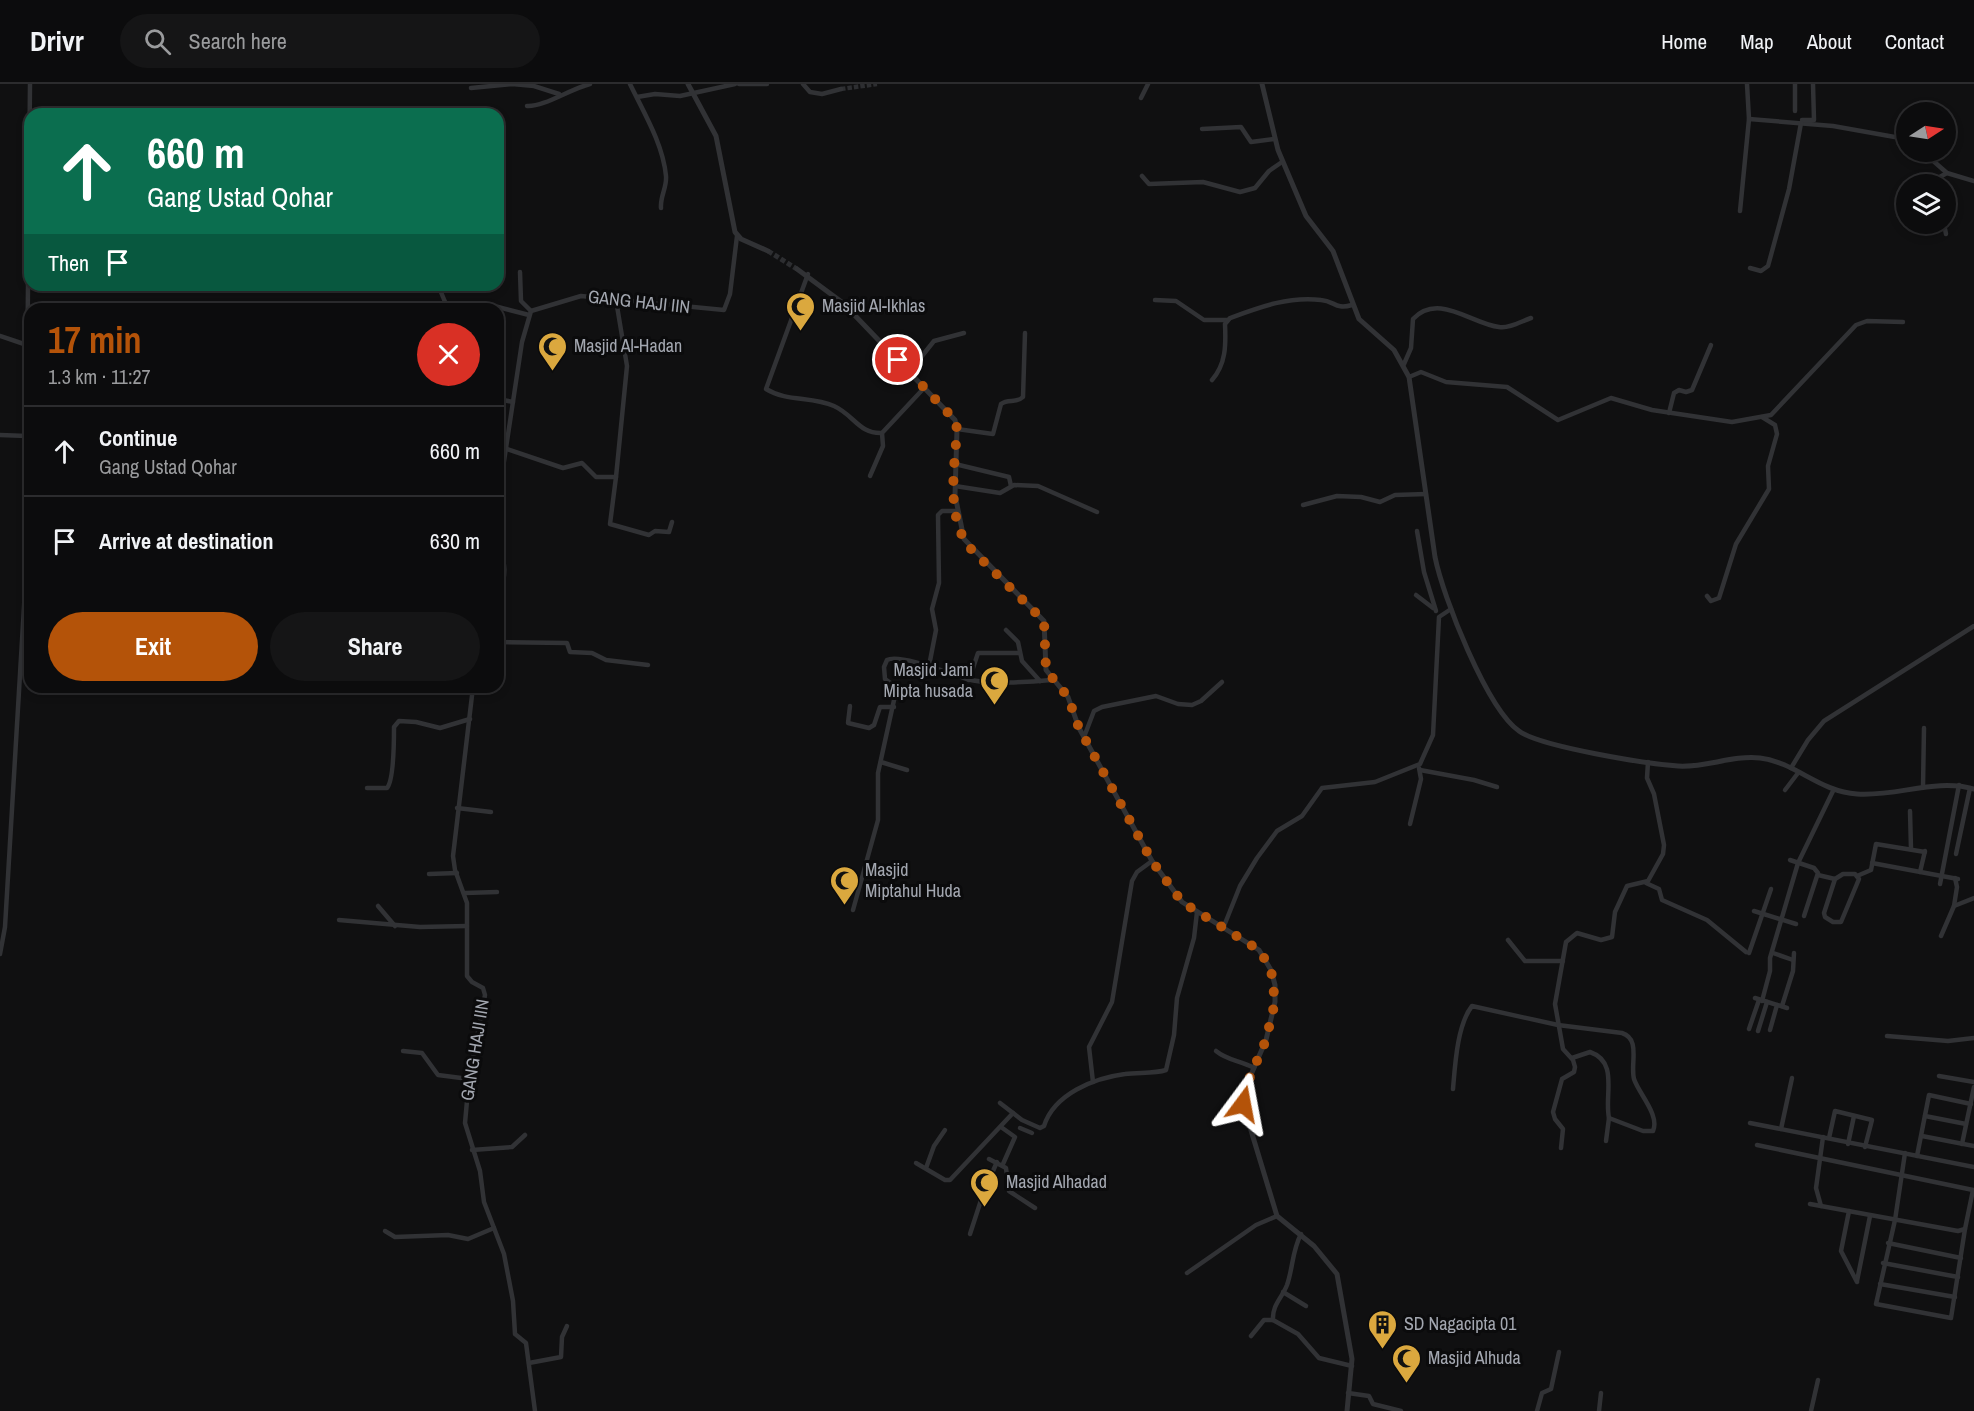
<!DOCTYPE html>
<html lang="en">
<head>
<meta charset="utf-8">
<style>
	body { margin:0; font-family:"Archivo Narrow",sans-serif; background:#151516; color:#f1f3f6; height:100vh; display:flex; flex-direction:column; font-size:22px; white-space:nowrap }
	* { box-sizing:border-box; margin:0 }
	p { font-size:20px; color:#9a9b9d }
	.icon { flex:none; width:33px; height:33px; fill:none; stroke:currentColor; stroke-width:2; stroke-linecap:round; stroke-linejoin:round }
	.map { position:relative; flex:1; overflow:hidden }
	.sheet { position:absolute; left:24px; top:219px; width:480px; height:390px; display:flex; flex-direction:column; background:#0c0c0d; border-radius:18px; box-shadow:0 3px 9px #0003,0 0 0 2px #2c2c2e }
	.sheet>* { flex:none }
	.top-card { position:absolute; left:24px; top:24px; width:480px; height:183px; border-radius:18px; box-shadow:0 3px 9px #0003,0 0 0 2px #2c2c2e; background:#0b6e4f; color:#fff; overflow:hidden }
	.needle { width:39px; rotate:78deg }
	.fabs { position:absolute; left:1896px; top:18px; display:grid; gap:12px }
	.fabs a { display:grid; place-items:center; width:60px; height:60px; border-radius:50%; background:#0c0c0d; box-shadow:0 3px 9px #0003,0 0 0 2px #2c2c2e; font-size:30px }
	.pin { position:absolute; display:grid; place-items:center; width:51px; height:51px; color:#fff; margin:-26px; border:3px solid #fff; border-radius:50%; box-shadow:0 2px 6px #0007 }
	.me { position:absolute; width:66px; margin:-33px; rotate:13deg; stroke-linejoin:round; filter:drop-shadow(0 0 4px #0008) }
	.turn { display:flex; align-items:center; gap:21px; height:126px; padding:0 24px; font-size:27px }
	.turn .icon { width:78px; height:78px; stroke-width:2.5 }
	.turn b { display:block; font-size:42px; line-height:51px }
	.then { display:flex; align-items:center; height:57px; padding:0 24px; background:#0003; gap:12px; font-size:22px }
	.round { display:grid; place-items:center; flex:none; width:63px; height:63px; border-radius:32px; background:#151516 }
	.headline { display:flex; align-items:center; justify-content:space-between; height:102px; padding:0 24px }
	h1 { font-size:36px; font-weight:800; line-height:45px; color:#b45309 }
	.primary-button { display:flex; gap:12px; margin-top:auto; padding:12px 24px }
	.primary-button a { flex:1; height:69px; border-radius:36px; background:#b45309; color:#fff; font-size:24px; font-weight:800; line-height:69px; text-align:center }
	.primary-button a+a { background:#151516; color:#f1f3f6 }
	ul { padding:0; list-style:none }
	li { display:flex; align-items:center; gap:18px; height:90px; padding:0 24px; border-top:2px solid #2c2c2e }
	li div { flex:1 }
	li b { display:block; font-size:22px }
	li em { font-style:normal }
	header { display:flex; align-items:center; gap:36px; box-sizing:border-box; height:84px; padding:0 30px; background:#0c0c0d; border-bottom:2px solid #2c2c2e }
	header strong { font-size:28px }
	nav { display:flex; gap:33px; margin-inline-start:auto; font-size:21px }
	.search { width:420px; height:54px; background:#151516; display:flex; align-items:center; gap:15px; box-sizing:border-box; padding:0 21px; border-radius:33px; color:#9a9b9d; font-size:22px }
	.map>svg:first-child { display:block }
	.lines { fill:none; stroke-linecap:round; stroke-linejoin:round }
	.minor-tunnel { stroke:#2d2e31; stroke-width:4.5; stroke-dasharray:4.5 2; stroke-linecap:butt }
	.tertiary-tunnel { stroke:#2d2e31; stroke-width:5; stroke-dasharray:5 2.5; stroke-linecap:butt }
	.minor { stroke:#313235; stroke-width:4.5 }
	.tertiary { stroke:#313235; stroke-width:5 }
	.route { stroke:#b45309; stroke-width:10; stroke-dasharray:0 18 }
	.labels { text-anchor:middle; stroke-width:6; stroke-linejoin:round; paint-order:stroke }
	.street-label { font-size:18px; fill:#a3a7b0; stroke:#0b0b0c }
	.poi-label { font-size:18px; fill:#a3a7b0; stroke:#0b0b0c; text-anchor:start }
</style>
</head>
<body>
<header>
<strong>Drivr</strong>
<div class="search"><svg class="icon" aria-label="search" viewBox="0 0 24 24"><circle cx="10" cy="10" r="6"/><path d="M15 15l6 6"/></svg>Search here</div>
<nav><a>Home</a><a>Map</a><a>About</a><a>Contact</a></nav>
</header>
<div class="map">
<svg width="1974" height="1327" viewBox="0 0 1974 1327">
	<rect width="100%" height="100%" fill="#101011"/>
	<g class="lines">
		<!-- minor-tunnel -->
		<path class="minor-tunnel" d="M841 5 877 0"/>
		<!-- tertiary-tunnel -->
		<path class="tertiary-tunnel" d="M768 167 797 185"/>
		<!-- minor -->
		<g class="minor">
			<path d="M630 0C644 29 663 60 666 92 667 104 660 112 661 124"/>
			<path d="M739 0H767"/>
			<path d="M803 0 810 8 822 10 841 5"/>
			<path d="M1795 0V27"/>
			<path d="M471 4 512 0 534 2 559 10"/>
			<path d="M637 13 655 10 680 12 735 0"/>
			<path d="M1141 14 1148 0"/>
			<path d="M527 22C544 23 570 5 590 0"/>
			<path d="M1749 35 1833 42 1906 55"/>
			<path d="M1802 36H1814L1813 0"/>
			<path d="M1202 45 1241 43 1251 58 1274 55"/>
			<path d="M1923 68 1947 89 1974 97"/>
			<path d="M1142 92 1149 100 1203 98 1240 108 1255 104 1269 87 1282 78"/>
			<path d="M1927 100 1947 89"/>
			<path d="M1740 127 1749 35 1747 0"/>
			<path d="M1944 140 1946 150"/>
			<path d="M1750 184 1761 187 1768 182 1789 105 1801 39"/>
			<path d="M520 188 521 217 531 227"/>
			<path d="M808 190 766 305C787 318 812 312 834 322 854 331 859 350 882 349"/>
			<path d="M438 201 448 225"/>
			<path d="M1155 216 1176 217 1204 236H1227"/>
			<path d="M484 225 498 223 529 231"/>
			<path d="M0 252 27 261"/>
			<path d="M1404 280 1411 264 1413 235C1438 208 1472 240 1499 243 1509 245 1522 237 1531 234"/>
			<path d="M910 287 934 257 964 249"/>
			<path d="M1409 293 1421 288 1446 298 1507 303 1558 336 1611 314 1652 326 1732 338 1771 331 1856 241 1867 237 1903 238"/>
			<path d="M1212 296C1226 280 1226 261 1225 240L1230 234C1260 223 1289 212 1321 216 1335 217 1335 226 1352 221"/>
			<path d="M498 315 513 318"/>
			<path d="M1669 329 1674 309 1679 306 1686 308 1692 306 1711 261"/>
			<path d="M957 345 993 350 1001 320C1008 314 1016 320 1023 313L1025 249"/>
			<path d="M0 351 27 352"/>
			<path d="M507 365 563 384 582 379 596 393H616L627 282 616 216"/>
			<path d="M955 380 1009 393 1011 402"/>
			<path d="M870 392 883 362 882 349 925 303"/>
			<path d="M616 393 610 440 649 451 655 447 669 448 672 438"/>
			<path d="M955 402 1000 409 1014 401 1038 402 1097 428"/>
			<path d="M498 417 522 258 531 227 581 212 724 226 730 210 737 152"/>
			<path d="M1303 421 1337 412 1361 413 1380 418 1395 411 1426 410"/>
			<path d="M1417 447 1424 488 1436 527"/>
			<path d="M498 453C502 472 510 490 498 508"/>
			<path d="M1416 511 1433 524"/>
			<path d="M1707 512 1711 517 1719 514 1736 460 1769 405 1768 382 1777 350 1775 341 1762 333"/>
			<path d="M1006 546 1018 558 1022 577 1040 597"/>
			<path d="M498 558 567 559 570 568 592 569 606 576 648 581"/>
			<path d="M929 582 936 546 932 525 939 499 938 431 942 427H956"/>
			<path d="M969 596 978 569H1019"/>
			<path d="M473 603 453 772 455 786 467 819V892L472 898 483 904 485 911 469 995 465 1039 480 1087 484 1118 504 1170 513 1217 515 1250 526 1259 535 1327"/>
			<path d="M850 622 848 639 869 644 874 641 880 623H894"/>
			<path d="M1084 653 1094 627 1102 623 1156 612 1178 620 1192 621 1201 617 1222 598"/>
			<path d="M881 678 907 686"/>
			<path d="M1791 684 1808 656 1824 637 1974 542"/>
			<path d="M1420 686 1474 696 1497 703"/>
			<path d="M1923 703 1924 644"/>
			<path d="M367 704H387C394 696 394 656 394 643L399 637 416 638 440 644 470 635"/>
			<path d="M1785 706 1798 689"/>
			<path d="M457 724 491 728"/>
			<path d="M1910 727 1911 765"/>
			<path d="M1410 740 1421 695 1419 684"/>
			<path d="M1956 770 1970 704"/>
			<path d="M1790 776 1814 784 1818 789 1804 832"/>
			<path d="M1872 779 1958 795"/>
			<path d="M1920 788 1925 767"/>
			<path d="M429 790 457 789"/>
			<path d="M1843 790H1855L1859 795 1841 838H1833L1825 833 1824 829 1835 795Z"/>
			<path d="M1818 791 1835 795"/>
			<path d="M1857 792 1871 786 1876 760 1925 768"/>
			<path d="M1646 799 1659 805 1662 816 1707 836 1746 868"/>
			<path d="M1940 800 1959 701"/>
			<path d="M465 809 497 808"/>
			<path d="M378 822 395 842"/>
			<path d="M1954 822 1957 803 1955 794"/>
			<path d="M853 826 878 736V689L896 607 895 602 885 595 884 583 887 576C899 569 951 590 967 595 986 601 1031 598 1051 596"/>
			<path d="M1754 827 1796 840"/>
			<path d="M339 836 420 843 467 842"/>
			<path d="M1224 842 1240 802 1257 774 1277 747 1302 732 1322 704 1375 698 1420 680 1433 651 1439 533 1451 525"/>
			<path d="M1941 852 1954 822 1974 814"/>
			<path d="M1508 856 1525 877H1563"/>
			<path d="M1749 869 1771 805"/>
			<path d="M1773 869 1793 876"/>
			<path d="M0 870 5 843 25 506 30 0"/>
			<path d="M1755 914 1787 924"/>
			<path d="M1762 917 1770 887V874L1798 779 1833 707"/>
			<path d="M1782 922 1793 887 1794 869"/>
			<path d="M1749 945 1759 916"/>
			<path d="M1770 946 1777 921"/>
			<path d="M1758 947 1767 918"/>
			<path d="M1887 952 1948 957 1974 954"/>
			<path d="M403 967 422 969 438 991 469 995"/>
			<path d="M1216 967C1228 977 1240 976 1254 984"/>
			<path d="M1939 992 1974 998"/>
			<path d="M1093 998 1089 963 1112 918 1132 797 1137 788 1152 777"/>
			<path d="M1453 1005C1455 982 1457 941 1472 922L1558 941 1622 949C1641 955 1630 980 1634 995 1639 1010 1660 1031 1653 1047H1643L1609 1034C1604 1011 1619 978 1590 968L1572 974"/>
			<path d="M1000 1019 1022 1036 1040 1044 1044 1042C1054 1010 1094 994 1125 990 1138 988 1154 990 1166 986L1174 951 1177 914 1194 854 1197 828"/>
			<path d="M1925 1032 1966 1040"/>
			<path d="M1750 1039 1974 1083"/>
			<path d="M1001 1043 1015 1053 1003 1080"/>
			<path d="M1020 1044 1032 1049"/>
			<path d="M1781 1045 1792 994"/>
			<path d="M1922 1052 1974 1062"/>
			<path d="M1829 1054 1835 1027 1872 1036 1865 1063"/>
			<path d="M1606 1057 1609 1034"/>
			<path d="M1848 1060 1854 1032"/>
			<path d="M1962 1060 1974 1003"/>
			<path d="M1757 1061 1973 1106"/>
			<path d="M1561 1064 1563 1045 1555 1035 1553 1028 1562 995 1574 988 1575 983 1573 976 1563 965 1555 920 1566 858 1577 849 1601 856 1612 853 1615 828 1627 802 1648 797 1663 770 1664 761 1654 710 1647 694 1648 678"/>
			<path d="M472 1066 512 1063 525 1051"/>
			<path d="M1905 1069 1895 1136 1876 1220 1951 1234 1965 1145"/>
			<path d="M1917 1072 1929 1011 1971 1020"/>
			<path d="M989 1075 1006 1084 1009 1107 1035 1124"/>
			<path d="M916 1079 945 1096H950L1013 1029"/>
			<path d="M926 1084 934 1062 945 1046"/>
			<path d="M1810 1120 1958 1147 1965 1145 1973 1106"/>
			<path d="M1821 1122 1816 1104 1823 1053"/>
			<path d="M1849 1127 1841 1167 1857 1198"/>
			<path d="M385 1147 395 1153 448 1151 468 1155 494 1144"/>
			<path d="M970 1150 984 1107 997 1078"/>
			<path d="M1301 1150C1292 1167 1293 1184 1287 1201 1282 1214 1272 1221 1273 1236L1298 1250 1319 1274 1352 1282"/>
			<path d="M1888 1159 1961 1174"/>
			<path d="M1883 1179 1958 1193"/>
			<path d="M1187 1189 1256 1141 1277 1132"/>
			<path d="M1857 1197 1870 1132"/>
			<path d="M1880 1200 1955 1213"/>
			<path d="M1283 1208 1306 1222"/>
			<path d="M1251 1252 1264 1236H1273"/>
			<path d="M529 1279 561 1273 562 1253 567 1242"/>
			<path d="M1348 1309 1369 1312 1373 1320 1401 1327"/>
			<path d="M1537 1327 1542 1309 1551 1305 1559 1268"/>
			<path d="M1599 1327 1601 1309"/>
			<path d="M1811 1327 1818 1296"/>
		</g>
		<!-- tertiary -->
		<g class="tertiary">
			<path d="M688 0 716 52 735 148 741 155 768 167"/>
			<path d="M1262 0 1278 66 1306 132 1333 167 1359 235 1394 266 1409 293 1435 473C1443 513 1487 625 1519 647 1540 663 1649 680 1678 682 1705 684 1732 671 1760 674 1795 678 1820 708 1857 710 1897 713 1935 694 1974 705"/>
			<path d="M797 185 843 219 955 336 957 345 955 411 964 455 1044 537 1046 586 1068 613 1079 644 1152 777 1182 818 1259 866 1271 886 1275 901V918L1266 956 1244 1007 1243 1020 1277 1132 1314 1162 1337 1190 1352 1275 1347 1327"/>
		</g>
	</g>
	<g class="lines">
		<!-- route -->
		<path class="route" d="M898 276 955 336 957 345C955 382 945 433 970 464L1044 537 1046 586 1068 613 1079 644 1152 777 1182 818 1259 866 1271 885 1275 918 1266 956 1244 1007 1243 1020"/>
	</g>
	<!-- icons -->
	<defs>
		<symbol id="mosque-pin" viewBox="-11 -11 22 30"><path d="M0 17L-7.5 6A9.5 9.5 0 1 1 7.5 6Z" fill="#dba83e" stroke="#0b0b0c"/><path d="M3.5-4.9A6 6 0 1 0 3.5 4.9A5 5 0 1 1 3.5-4.9Z" fill="#111"/></symbol>
		<symbol id="building-pin" viewBox="-11 -11 22 30"><path d="M0 17L-7.5 6A9.5 9.5 0 1 1 7.5 6Z" fill="#dba83e" stroke="#0b0b0c"/><path d="M-4-6H4V6H1V3H-1V6H-4ZM-2.5-4.3h1.7v1.8h-1.7ZM.8-4.3h1.7v1.8H.8ZM-2.5-1h1.7V.8h-1.7ZM.8-1h1.7V.8H.8Z" fill="#111"/></symbol>
	</defs>
	<g fill-rule="evenodd">
		<use href="#mosque-pin" x="784" y="206" width="33" height="45"/>
		<use href="#mosque-pin" x="536" y="246" width="33" height="45"/>
		<use href="#mosque-pin" x="978" y="580" width="33" height="45"/>
		<use href="#mosque-pin" x="828" y="780" width="33" height="45"/>
		<use href="#mosque-pin" x="968" y="1082" width="33" height="45"/>
		<use href="#building-pin" x="1366" y="1224" width="33" height="45"/>
		<use href="#mosque-pin" x="1390" y="1258" width="33" height="45"/>
	</g>
	<g class="labels">
		<!-- street labels -->
		<g class="street-label">
			<text transform="translate(639 218) rotate(6)" y="6">GANG HAJI IIN</text>
			<text transform="translate(475 966) rotate(-81)" y="6">GANG HAJI IIN</text>
		</g>
		<!-- poi labels -->
		<g class="poi-label">
			<text x="822" y="228">Masjid Al-Ikhlas</text>
			<text x="574" y="268">Masjid Al-Hadan</text>
			<text x="973" y="592" text-anchor="end">Masjid Jami<tspan x="973" dy="21">Mipta husada</tspan></text>
			<text x="865" y="792">Masjid<tspan x="865" dy="21">Miptahul Huda</tspan></text>
			<text x="1006" y="1104">Masjid Alhadad</text>
			<text x="1404" y="1246">SD Nagacipta 01</text>
			<text x="1428" y="1280">Masjid Alhuda</text>
		</g>
	</g>
</svg>
<div class="fabs">
<a><svg class="needle" viewBox="-14 -14 28 28"><path d="M0-13l5 13h-10z" fill="#e53935"/><path d="M0 13l5-13h-10z" fill="#9a9b9d"/></svg></a>
<a><svg class="icon" aria-label="layers" viewBox="0 0 24 24"><path d="M12 4l9 5-9 5-9-5zM3 14l9 5 9-5"/></svg></a>
</div>
<div class="pin" style="left:898px;top:276px;background:#d93025"><svg class="icon" aria-label="arrive" viewBox="0 0 24 24"><path d="M6 21V4h12l-3 4 3 4H6"/></svg></div>
<svg class="me" style="left:1243px;top:1020px" viewBox="-20 -20 40 40"><path d="M0-17L14 15 0 8-14 15z" fill="#b45309" stroke="#fff" stroke-width="4"/></svg>
<div class="top-card">
<div class="turn"><svg class="icon" aria-label="ahead" viewBox="0 0 24 24"><path d="M12 20V5M6 11l6-6 6 6"/></svg><div><b>660 m</b>Gang Ustad Qohar</div></div>
<div class="then">Then<svg class="icon" aria-label="arrive" viewBox="0 0 24 24"><path d="M6 21V4h12l-3 4 3 4H6"/></svg></div>
</div>
<section class="sheet">
<div class="headline"><div><h1>17 min</h1><p>1.3 km · 11:27</p></div><a class="round" style="background:#d93025;color:#fff"><svg class="icon" aria-label="close" viewBox="0 0 24 24"><path d="M6 6l12 12M18 6L6 18"/></svg></a></div>
<ul>
<li><svg class="icon" aria-label="ahead" viewBox="0 0 24 24"><path d="M12 20V5M6 11l6-6 6 6"/></svg><div><b>Continue</b><p>Gang Ustad Qohar</p></div><em>660 m</em></li>
<li><svg class="icon" aria-label="arrive" viewBox="0 0 24 24"><path d="M6 21V4h12l-3 4 3 4H6"/></svg><div><b>Arrive at destination</b></div><em>630 m</em></li>
</ul>
<div class="primary-button"><a>Exit</a><a>Share</a></div>
</section>
</div>
</body>
</html>
